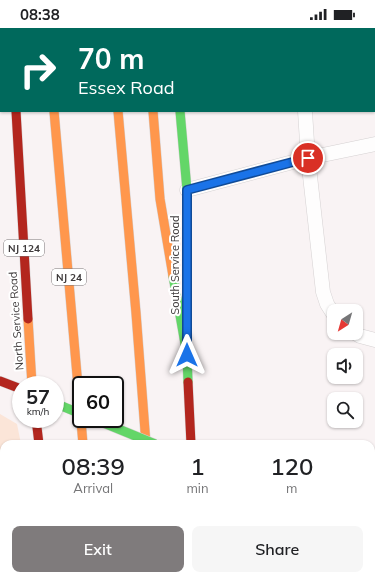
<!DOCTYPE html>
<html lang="en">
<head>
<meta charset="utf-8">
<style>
	body { margin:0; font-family:Mulish,sans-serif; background:#f6f6f6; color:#202124; height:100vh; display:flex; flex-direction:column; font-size:15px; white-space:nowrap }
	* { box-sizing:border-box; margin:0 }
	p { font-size:13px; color:#757577 }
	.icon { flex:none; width:22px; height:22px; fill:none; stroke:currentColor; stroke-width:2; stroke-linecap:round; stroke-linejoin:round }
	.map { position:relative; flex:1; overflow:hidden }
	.sheet { position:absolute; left:0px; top:412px; width:375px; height:140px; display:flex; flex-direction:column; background:#fff; border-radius:12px 12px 0 0; box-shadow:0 1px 3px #0004 }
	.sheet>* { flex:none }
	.banner { position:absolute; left:0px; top:0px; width:375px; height:84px; box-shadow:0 1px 3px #0004; background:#00695c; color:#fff; overflow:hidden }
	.needle { width:26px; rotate:217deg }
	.buttons { position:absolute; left:327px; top:276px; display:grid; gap:8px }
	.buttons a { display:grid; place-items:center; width:36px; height:36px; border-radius:8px; background:#fff; box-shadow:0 1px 3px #0004; font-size:20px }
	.speed { position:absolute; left:12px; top:348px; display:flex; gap:8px; font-size:20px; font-weight:700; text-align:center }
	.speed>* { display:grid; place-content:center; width:52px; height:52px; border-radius:50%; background:#fff; box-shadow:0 1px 3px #0004; line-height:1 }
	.speed small { font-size:10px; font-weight:400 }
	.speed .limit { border:2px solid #111; border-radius:6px; background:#fff; color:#111 }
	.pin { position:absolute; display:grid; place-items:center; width:34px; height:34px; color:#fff; margin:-17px; border:2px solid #fff; border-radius:50%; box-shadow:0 1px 4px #0007 }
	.me { position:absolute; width:44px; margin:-22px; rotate:0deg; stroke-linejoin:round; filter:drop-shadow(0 0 3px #0008) }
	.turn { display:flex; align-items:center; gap:14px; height:84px; padding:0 12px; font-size:18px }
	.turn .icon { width:52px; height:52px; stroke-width:2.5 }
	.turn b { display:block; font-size:28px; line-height:34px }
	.eta { display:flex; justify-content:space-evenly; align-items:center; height:68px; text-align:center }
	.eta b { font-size:24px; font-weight:600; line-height:28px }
	.action { display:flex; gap:8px; margin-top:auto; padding:8px 12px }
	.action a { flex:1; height:46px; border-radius:8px; background:#7f7b7c; color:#fff; font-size:16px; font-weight:600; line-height:46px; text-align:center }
	.action a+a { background:#f6f6f6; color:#202124 }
	.status { display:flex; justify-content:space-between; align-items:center; height:28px; padding:0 20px; background:#fff; direction:ltr }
	.status svg { height:11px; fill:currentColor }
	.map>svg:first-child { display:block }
	.green { fill:#fbe5d8 }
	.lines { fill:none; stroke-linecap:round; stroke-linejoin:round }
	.street-casing { stroke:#d5d1d2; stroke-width:15 }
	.fast-casing { stroke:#d5d1d2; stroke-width:10 }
	.slow-casing { stroke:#d5d1d2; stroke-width:10 }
	.jam-casing { stroke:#d5d1d2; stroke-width:10 }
	.street { stroke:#fefdfd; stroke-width:14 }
	.fast { stroke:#63d668; stroke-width:9 }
	.slow { stroke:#ff974d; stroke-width:9 }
	.jam { stroke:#b3261e; stroke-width:9 }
	.fast-bridge-casing { stroke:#d5d1d2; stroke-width:10; stroke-linecap:butt }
	.fast-bridge { stroke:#63d668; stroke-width:9 }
	.route-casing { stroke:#114b97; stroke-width:10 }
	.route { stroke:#1a73e8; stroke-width:7 }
	.labels { text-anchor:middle; stroke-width:4; stroke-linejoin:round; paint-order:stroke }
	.shield { fill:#fff; stroke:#787576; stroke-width:1 }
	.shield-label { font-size:10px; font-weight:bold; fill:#3e3a3b }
	.street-label { font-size:11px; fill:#3e3a3b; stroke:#fff }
</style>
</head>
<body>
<div class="status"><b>08:38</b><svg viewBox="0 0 49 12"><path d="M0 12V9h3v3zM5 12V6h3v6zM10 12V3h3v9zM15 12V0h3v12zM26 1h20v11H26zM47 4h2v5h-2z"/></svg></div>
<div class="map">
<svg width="375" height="552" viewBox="0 0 375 552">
	<rect width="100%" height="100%" fill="#f9f3f4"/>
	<!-- green -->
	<g class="green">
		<path d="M0 386 17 396 21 416H4V543L3 540 0 536Z"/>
		<path d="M375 421V512L371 507V434Z"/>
		<path d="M371 537 375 542V552H210V548H371Z"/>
		<path d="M6 548H41L42 552H7Z"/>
	</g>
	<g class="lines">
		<defs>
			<g id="street">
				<path d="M301 0 302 1"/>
				<path d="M305 83 308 130 323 264 327 276 334 287"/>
				<path d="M187 162 308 130 375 116"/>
				<path d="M355 305 360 308 375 312"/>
				<path d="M371 514 375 517"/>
			</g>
			<g id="fast">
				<path d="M47 0V1"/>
				<path d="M180 83 187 162V327L188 354"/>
				<path d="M173 248 187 327"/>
				<path d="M94 548 95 552"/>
				<path d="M157 548V552"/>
			</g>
			<g id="slow">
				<path d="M173 0V1"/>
				<path d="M54 83 83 416"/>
				<path d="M118 83 136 285 146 416"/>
				<path d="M153 83 160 171 173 248"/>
				<path d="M28 291 32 357"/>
				<path d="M54 548V552"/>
				<path d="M200 548V552"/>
			</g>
			<g id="jam">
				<path d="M10 0V1"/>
				<path d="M111 0V1"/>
				<path d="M142 0V1"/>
				<path d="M16 83 28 291"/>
				<path d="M0 353 21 361"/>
				<path d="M188 354 191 416"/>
				<path d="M36 391 39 416"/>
			</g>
		</defs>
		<!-- street casing -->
		<use href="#street" class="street-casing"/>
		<!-- fast casing -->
		<use href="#fast" class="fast-casing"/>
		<!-- slow casing -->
		<use href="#slow" class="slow-casing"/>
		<!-- jam casing -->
		<use href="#jam" class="jam-casing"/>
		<!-- street -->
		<use href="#street" class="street"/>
		<!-- fast -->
		<use href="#fast" class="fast"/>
		<!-- slow -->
		<use href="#slow" class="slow"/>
		<!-- jam -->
		<use href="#jam" class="jam"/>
		<defs>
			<g id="fast-bridge">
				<path d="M57 376 81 386"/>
				<path d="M94 391 155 416"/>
			</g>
		</defs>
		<!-- fast-bridge casing -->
		<use href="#fast-bridge" class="fast-bridge-casing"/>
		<!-- fast-bridge -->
		<use href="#fast-bridge" class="fast-bridge"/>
	</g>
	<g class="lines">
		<defs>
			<path id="route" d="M187 327V162L308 130"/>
		</defs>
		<!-- route casing -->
		<use href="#route" class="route-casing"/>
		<!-- route -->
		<use href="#route" class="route"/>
	</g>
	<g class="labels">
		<!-- shield labels -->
		<g class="shield">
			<rect x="4" y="212" width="40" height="16" rx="3"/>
			<rect x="52" y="241" width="34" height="16" rx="3"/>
		</g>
		<g class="shield-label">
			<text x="24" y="224">NJ 124</text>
			<text x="69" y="253">NJ 24</text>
		</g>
		<!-- street labels -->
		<g class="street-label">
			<text transform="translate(175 237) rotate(-90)" y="4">South Service Road</text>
			<text transform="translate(16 293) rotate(-94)" y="4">North Service Road</text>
		</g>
	</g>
</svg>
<div class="buttons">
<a><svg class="needle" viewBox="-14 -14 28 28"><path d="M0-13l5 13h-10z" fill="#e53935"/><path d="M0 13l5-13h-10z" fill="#757577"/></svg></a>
<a><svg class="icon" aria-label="sound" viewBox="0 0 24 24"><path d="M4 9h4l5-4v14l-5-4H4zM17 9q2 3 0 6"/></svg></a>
<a><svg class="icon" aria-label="search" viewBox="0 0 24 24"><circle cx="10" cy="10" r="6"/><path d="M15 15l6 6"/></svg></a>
</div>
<div class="speed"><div>57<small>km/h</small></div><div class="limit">60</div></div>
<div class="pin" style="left:308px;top:130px;background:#d93025"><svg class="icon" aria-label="arrive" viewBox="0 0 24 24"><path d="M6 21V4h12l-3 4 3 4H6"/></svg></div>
<svg class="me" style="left:187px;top:327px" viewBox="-20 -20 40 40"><path d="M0-17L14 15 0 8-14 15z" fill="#1a73e8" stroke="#fff" stroke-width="4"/></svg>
<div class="banner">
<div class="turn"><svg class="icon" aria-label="right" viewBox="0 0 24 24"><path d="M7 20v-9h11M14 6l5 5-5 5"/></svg><div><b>70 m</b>Essex Road</div></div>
</div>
<section class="sheet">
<div class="eta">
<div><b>08:39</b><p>Arrival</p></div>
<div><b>1</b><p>min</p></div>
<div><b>120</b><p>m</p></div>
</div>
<div class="action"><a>Exit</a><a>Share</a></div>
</section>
</div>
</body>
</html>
